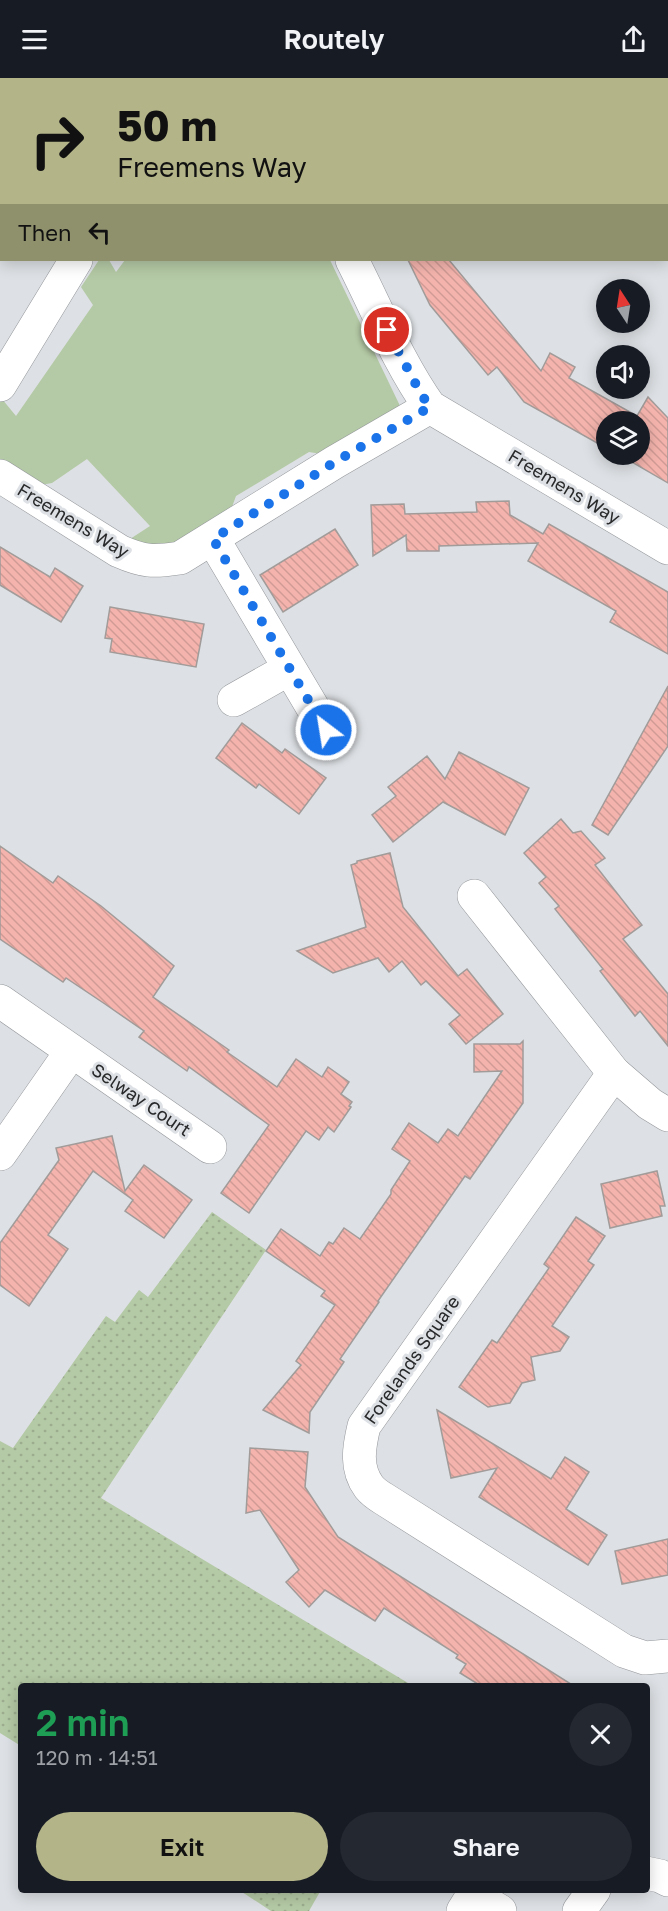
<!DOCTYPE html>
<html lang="en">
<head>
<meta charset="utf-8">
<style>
	body { margin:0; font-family:"Golos Text",sans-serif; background:#242831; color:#f1f3f6; height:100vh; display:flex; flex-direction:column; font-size:22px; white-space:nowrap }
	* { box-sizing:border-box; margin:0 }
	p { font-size:20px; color:#9ea1a6 }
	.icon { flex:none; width:33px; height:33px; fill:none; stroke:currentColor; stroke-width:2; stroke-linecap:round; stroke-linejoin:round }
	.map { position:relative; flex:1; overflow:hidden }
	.details { position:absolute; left:18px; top:1605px; width:632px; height:210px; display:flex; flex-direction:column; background:#171b24; border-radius:6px; box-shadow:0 3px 15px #0003 }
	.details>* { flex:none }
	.top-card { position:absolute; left:0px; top:0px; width:669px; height:183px; box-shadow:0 3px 15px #0003; background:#b3b488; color:#111; overflow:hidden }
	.needle { width:39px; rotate:348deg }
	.buttons { position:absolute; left:596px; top:201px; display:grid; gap:12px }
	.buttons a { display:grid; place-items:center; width:54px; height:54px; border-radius:50%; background:#171b24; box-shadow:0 3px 15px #0003; font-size:30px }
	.pin { position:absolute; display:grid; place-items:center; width:51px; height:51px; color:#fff; margin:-26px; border:3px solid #fff; border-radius:50%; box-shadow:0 2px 6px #0007 }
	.me { position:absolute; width:66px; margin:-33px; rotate:329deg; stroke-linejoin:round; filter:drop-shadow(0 0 4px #0008) }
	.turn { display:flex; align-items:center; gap:21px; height:126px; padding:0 18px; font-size:27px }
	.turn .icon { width:78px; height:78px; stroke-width:2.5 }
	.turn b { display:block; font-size:42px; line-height:51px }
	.then { display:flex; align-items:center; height:57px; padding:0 18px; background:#0003; gap:12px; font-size:22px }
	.round { display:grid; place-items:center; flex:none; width:63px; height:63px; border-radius:32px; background:#242831 }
	.head { display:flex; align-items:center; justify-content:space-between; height:102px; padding:0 18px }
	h1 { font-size:36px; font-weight:600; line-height:45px; color:#1e9e55 }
	.action { display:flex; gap:12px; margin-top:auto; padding:12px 18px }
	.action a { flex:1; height:69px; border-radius:36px; background:#b3b488; color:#111; font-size:24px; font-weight:600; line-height:69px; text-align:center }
	.action a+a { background:#242831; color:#f1f3f6 }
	header { display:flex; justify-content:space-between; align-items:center; height:78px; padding:0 18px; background:#171b24; font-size:27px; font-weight:600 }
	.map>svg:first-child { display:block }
	.grass { fill:#b4c9a5 }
	.park { fill:url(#park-dots) }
	.building { fill:url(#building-back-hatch); stroke:#a19b9a; stroke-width:1.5 }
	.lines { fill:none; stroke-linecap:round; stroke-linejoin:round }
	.minor-casing { stroke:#94979b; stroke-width:34 }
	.minor { stroke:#fff; stroke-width:33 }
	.route { stroke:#1a73e8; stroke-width:10; stroke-dasharray:0 18 }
	.labels { text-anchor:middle; stroke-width:6; stroke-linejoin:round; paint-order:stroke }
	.street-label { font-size:18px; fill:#28292a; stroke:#dde0e4 }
</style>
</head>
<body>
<header><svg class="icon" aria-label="menu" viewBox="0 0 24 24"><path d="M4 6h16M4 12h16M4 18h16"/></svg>Routely<svg class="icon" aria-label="share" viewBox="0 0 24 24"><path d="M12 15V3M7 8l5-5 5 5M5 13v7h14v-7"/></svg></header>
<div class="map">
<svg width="668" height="1833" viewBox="0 0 668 1833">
	<defs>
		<pattern id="park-dots" width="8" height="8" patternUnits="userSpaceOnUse" patternTransform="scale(1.5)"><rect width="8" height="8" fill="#b4c9a5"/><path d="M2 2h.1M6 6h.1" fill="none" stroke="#9bad8e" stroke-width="1.8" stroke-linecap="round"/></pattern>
		<pattern id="building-back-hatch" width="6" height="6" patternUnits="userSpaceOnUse" patternTransform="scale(1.5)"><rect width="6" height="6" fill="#f4b4ad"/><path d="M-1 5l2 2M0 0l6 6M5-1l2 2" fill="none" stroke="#d19b95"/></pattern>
	</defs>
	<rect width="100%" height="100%" fill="#dde0e4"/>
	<!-- grass -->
	<path class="grass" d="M99 182H109L116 194 125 182H330L401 330 328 377 309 374 236 418 229 437 175 471 124 465 150 448 87 381 52 405 35 408 0 385V323L2 321 16 338 93 227 81 209Z"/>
	<!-- park -->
	<g class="park">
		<path d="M212 1134 266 1172 101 1420 413 1608H21V1668L0 1655V1363L13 1370 106 1238 115 1244 139 1212 148 1219Z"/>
		<path d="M239 1812H321L309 1833H271Z"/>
	</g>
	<!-- building -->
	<g class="building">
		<path d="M408 182H449L541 293 550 275 575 289 569 300 637 338 648 319 668 340V405L618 376H639V344H606V370L524 324 497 289 488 297 430 227Z"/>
		<path d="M509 423 510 437 543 456 549 446 668 514V576L610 544 616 533 528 483 538 465 439 468V473H407L406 457 373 478 371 427 404 426 405 436 477 434 476 424Z"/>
		<path d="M335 451 358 487 283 534 260 497Z"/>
		<path d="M0 469 50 499 55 490 83 508 61 544 0 507Z"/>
		<path d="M110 529 204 546 196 589 110 574 112 561 105 560Z"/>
		<path d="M668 608V668L608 757 592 747Z"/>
		<path d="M242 645 282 675 285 671 326 700 299 736 259 706 256 710 216 680Z"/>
		<path d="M459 674 529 710 505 757 443 724 393 764 372 737 396 718 388 709 427 678 445 701Z"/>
		<path d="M561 741 573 755 581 753 605 780 595 787 642 847 623 861 668 916V968L640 933 635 938 600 893 603 891 555 831 559 828 539 805 546 799 524 775Z"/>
		<path d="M0 768 53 805 58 798 101 828 174 888 153 919 229 972 227 974 277 1009 296 981 322 999 328 989 349 1004 341 1016 352 1024 349 1028 351 1029 334 1054 328 1049 319 1062 306 1053 249 1135 221 1115 269 1047 189 989 187 993 139 959 144 953 105 926 66 900 63 904 0 861Z"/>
		<path d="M390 775 403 829 458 898 467 891 503 936 466 966 449 946 460 937 426 903 421 907 402 883 389 894 378 880 333 895 297 873 366 849 351 787 357 785V783Z"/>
		<path d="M523 963V1025L470 1101 465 1098 378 1223 379 1224 340 1281 344 1284 310 1334 309 1355 263 1332 301 1287 296 1283 335 1227 321 1218 325 1213 266 1173 281 1151 320 1178 329 1164 333 1166 344 1150 360 1161 391 1116V1112L410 1083 392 1071 409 1045 438 1065 448 1051 458 1058 502 993 474 994V966H520Z"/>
		<path d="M112 1058 125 1113 144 1087 192 1122 164 1160 125 1133 133 1122 93 1093 48 1157 68 1171 29 1228 0 1207V1165L59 1082 56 1070Z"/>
		<path d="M657 1093 665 1128H660L662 1138 610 1150 601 1106Z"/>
		<path d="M576 1139 605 1158 588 1183 594 1187 552 1248 569 1259 560 1273 531 1279 535 1302 522 1305 510 1325 488 1329 459 1309 492 1262 497 1265 549 1190 544 1186Z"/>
		<path d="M437 1332 551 1401 565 1379 589 1394 566 1431 607 1457 588 1487 479 1419 497 1390 451 1400Z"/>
		<path d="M250 1370 308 1374 305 1409 338 1459 574 1608H481L460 1595 466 1586 456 1580 458 1577 384 1530 375 1543 325 1512 309 1529 286 1504 299 1492 260 1432 246 1435Z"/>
		<path d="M668 1461V1497L622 1506 615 1473Z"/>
	</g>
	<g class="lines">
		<defs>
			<g id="minor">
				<path d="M263 0V2"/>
				<path d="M185 2 186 0"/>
				<path d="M352 182C377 231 398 284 430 329L668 470"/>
				<path d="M0 307 76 182"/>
				<path d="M0 398 119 473C144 484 153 484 180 480L335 384 430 329"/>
				<path d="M213 461 326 652"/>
				<path d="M234 622 289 591"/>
				<path d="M474 818 614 995 650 1026 668 1037"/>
				<path d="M0 923 210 1069"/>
				<path d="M614 995 364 1348C359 1369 355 1390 369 1409 373 1414 379 1418 384 1421L624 1573 645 1580 668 1578"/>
				<path d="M0 1076 71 974"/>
				<path d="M646 1795 660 1798 668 1802"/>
				<path d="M463 1833 473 1817 500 1833"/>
				<path d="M579 1833 594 1812"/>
			</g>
		</defs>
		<!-- minor casing -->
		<use href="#minor" class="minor-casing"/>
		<!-- minor -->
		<use href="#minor" class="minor"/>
	</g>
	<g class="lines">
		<!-- route -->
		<path class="route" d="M326 652 213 461 335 384 430 329 421 316 387 252"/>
	</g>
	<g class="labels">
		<!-- street labels -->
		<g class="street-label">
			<text transform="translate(564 409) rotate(31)" y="6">Freemens Way</text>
			<text transform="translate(73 443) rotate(31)" y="6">Freemens Way</text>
			<text transform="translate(141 1022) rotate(34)" y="6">Selway Court</text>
			<text transform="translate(412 1282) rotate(-55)" y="6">Forelands Square</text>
		</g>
	</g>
</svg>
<div class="buttons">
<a><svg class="needle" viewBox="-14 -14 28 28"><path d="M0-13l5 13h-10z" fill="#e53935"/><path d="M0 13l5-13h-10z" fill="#9ea1a6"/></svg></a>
<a><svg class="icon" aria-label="sound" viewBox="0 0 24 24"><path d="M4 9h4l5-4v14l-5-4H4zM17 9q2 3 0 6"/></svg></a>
<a><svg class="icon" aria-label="layers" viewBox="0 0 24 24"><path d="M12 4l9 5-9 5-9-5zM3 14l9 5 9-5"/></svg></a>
</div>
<div class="pin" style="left:387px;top:252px;background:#d93025"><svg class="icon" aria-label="arrive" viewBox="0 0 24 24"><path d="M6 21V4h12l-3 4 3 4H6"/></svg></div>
<svg class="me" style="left:326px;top:652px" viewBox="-20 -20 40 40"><circle r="17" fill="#1a73e8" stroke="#fff" stroke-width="3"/><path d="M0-11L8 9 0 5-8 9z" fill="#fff"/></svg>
<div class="top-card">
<div class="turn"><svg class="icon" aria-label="right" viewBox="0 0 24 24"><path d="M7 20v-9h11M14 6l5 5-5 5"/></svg><div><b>50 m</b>Freemens Way</div></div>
<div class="then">Then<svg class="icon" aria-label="left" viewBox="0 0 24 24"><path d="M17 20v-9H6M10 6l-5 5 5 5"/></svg></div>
</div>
<section class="details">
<div class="head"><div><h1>2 min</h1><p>120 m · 14:51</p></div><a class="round"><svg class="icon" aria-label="close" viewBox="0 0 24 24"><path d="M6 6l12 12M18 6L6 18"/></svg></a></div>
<div class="action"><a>Exit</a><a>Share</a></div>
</section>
</div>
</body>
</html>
